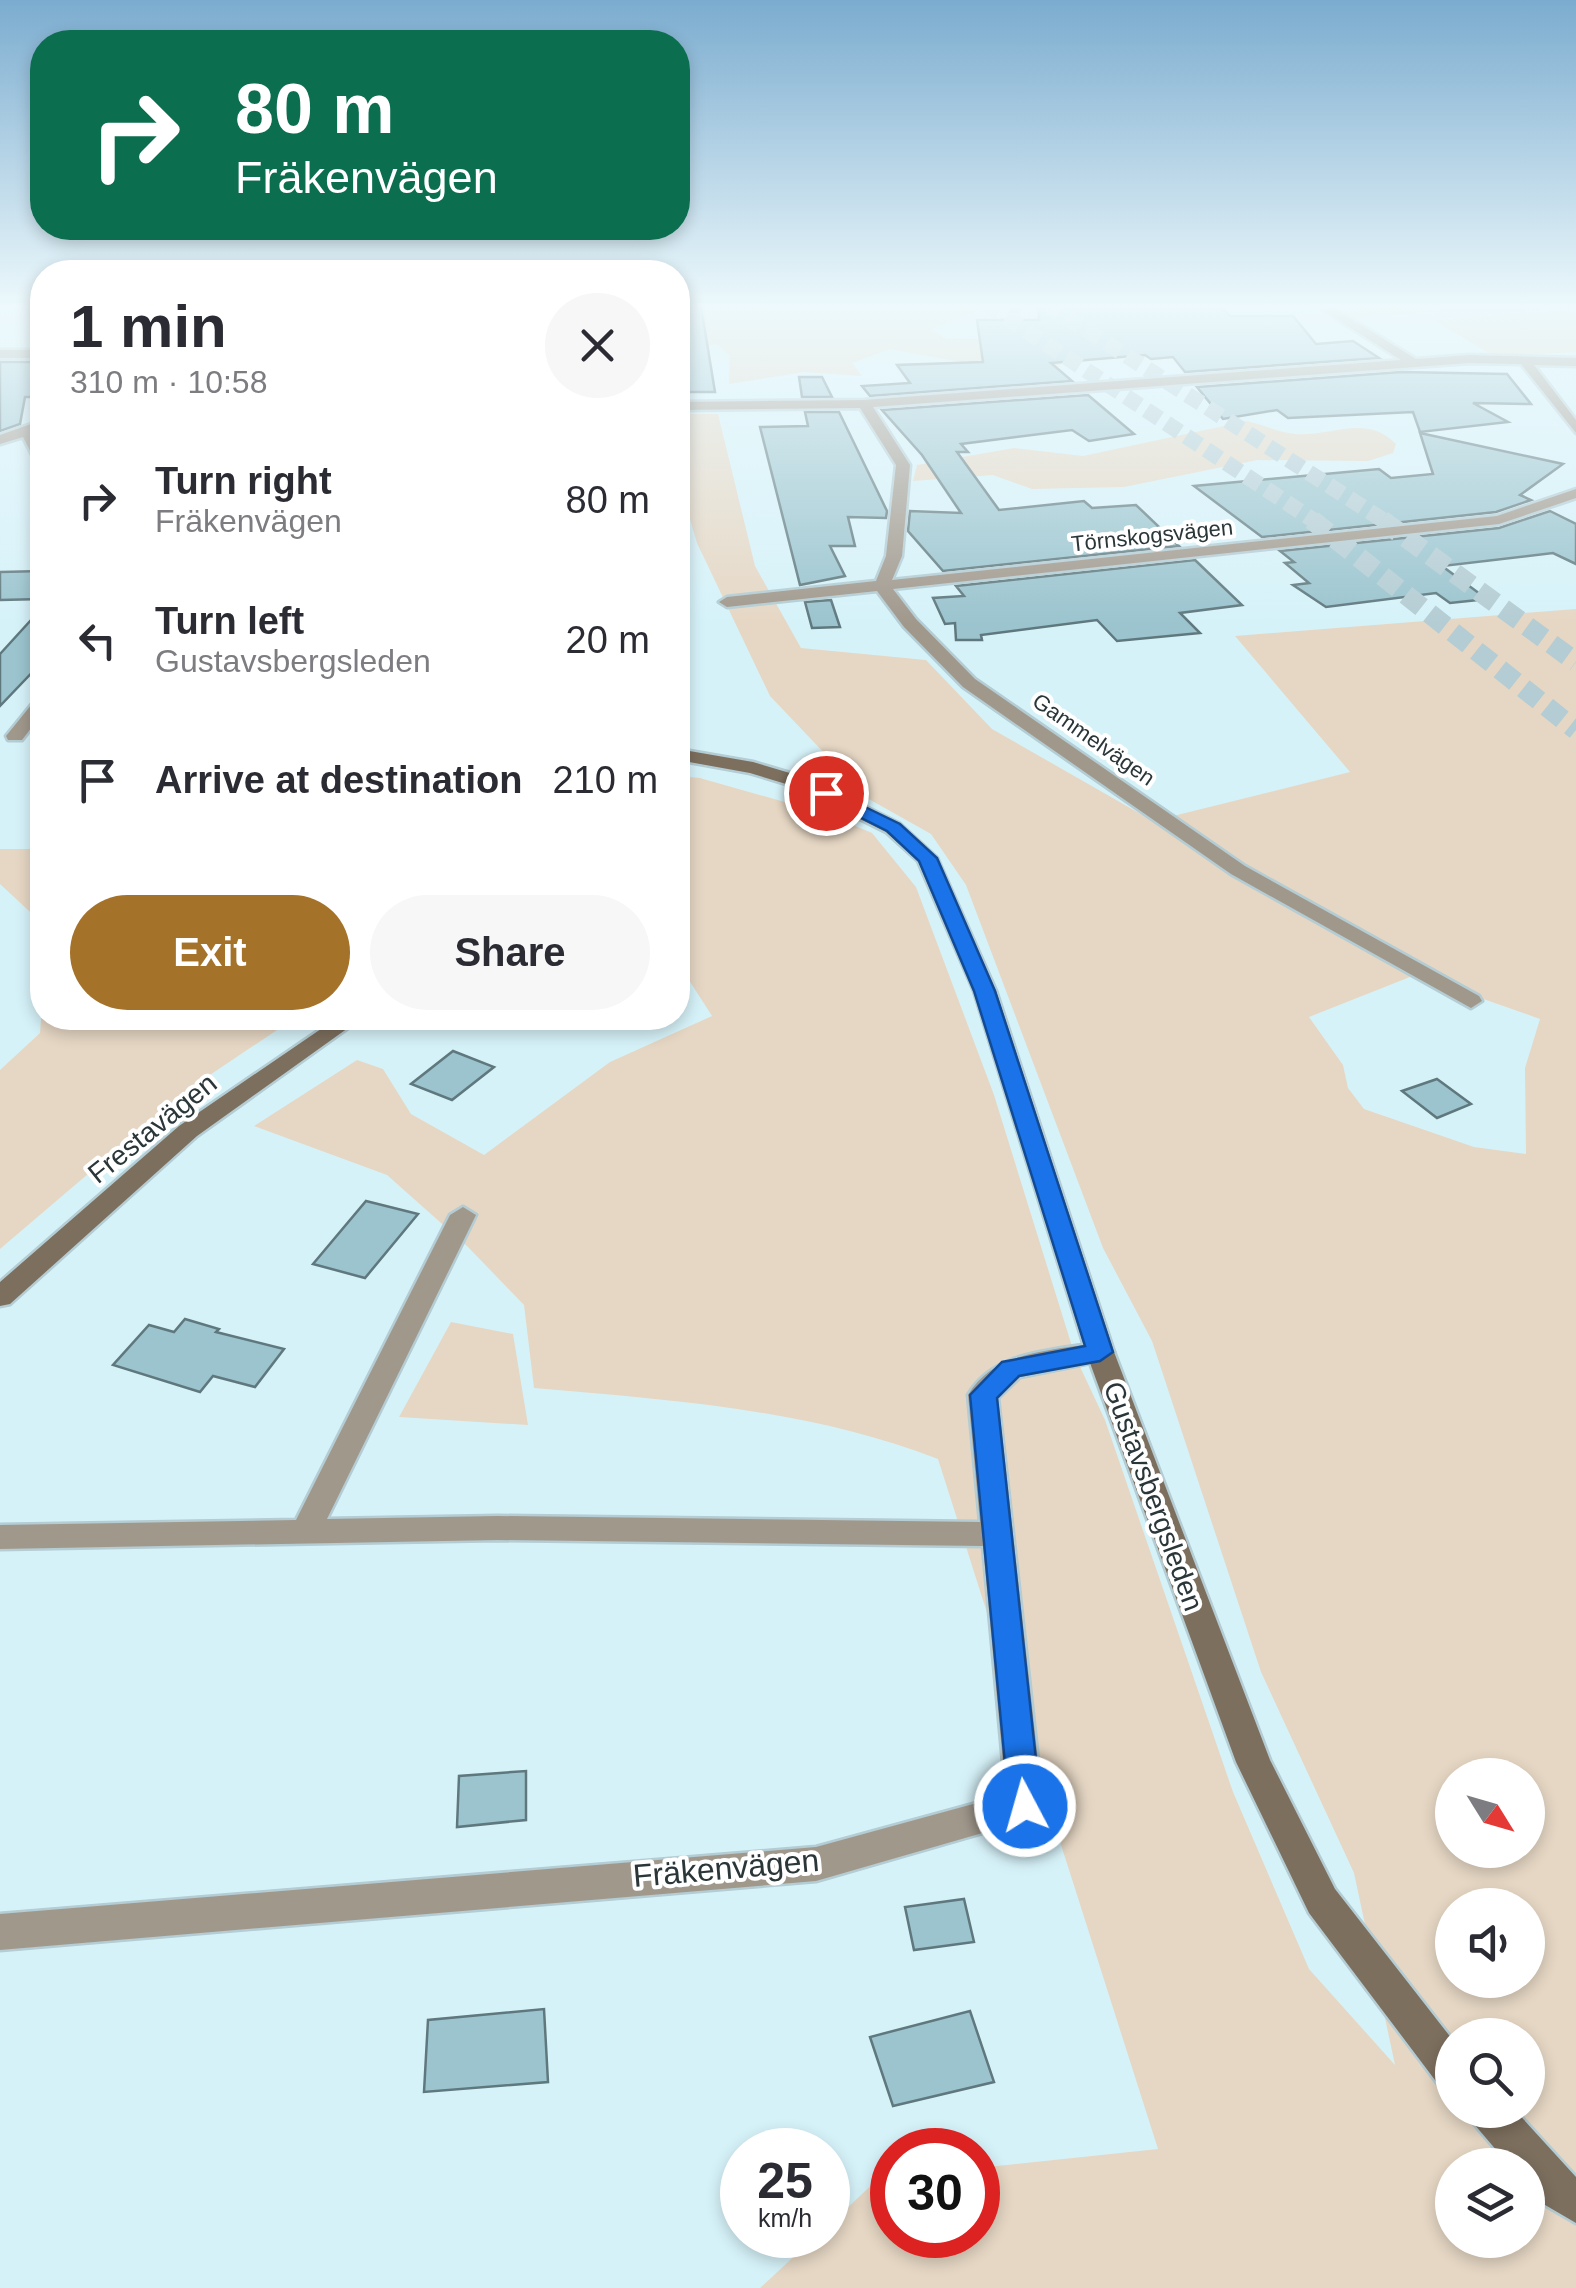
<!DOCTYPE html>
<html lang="en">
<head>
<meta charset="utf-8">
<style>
	body { margin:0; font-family:Arial,sans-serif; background:#f7f7f7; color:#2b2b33; height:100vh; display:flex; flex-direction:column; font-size:38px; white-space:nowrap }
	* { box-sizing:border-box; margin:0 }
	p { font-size:32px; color:#7c7c81 }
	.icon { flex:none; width:55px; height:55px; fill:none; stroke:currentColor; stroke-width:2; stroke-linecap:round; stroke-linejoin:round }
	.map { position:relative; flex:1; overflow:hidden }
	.sheet { position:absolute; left:30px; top:260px; width:660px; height:770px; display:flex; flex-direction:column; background:#fff; border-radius:40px; box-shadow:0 5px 15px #0003 }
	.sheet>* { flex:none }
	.banner { position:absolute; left:30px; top:30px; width:660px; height:210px; border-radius:40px; box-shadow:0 5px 15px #0003; background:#0b6e4f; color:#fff; overflow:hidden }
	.needle { width:65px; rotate:127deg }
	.fabs { position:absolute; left:1435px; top:1758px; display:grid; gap:20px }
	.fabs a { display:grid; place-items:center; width:110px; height:110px; border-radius:50%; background:#fff; box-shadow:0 5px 15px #0003; font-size:50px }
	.speed { position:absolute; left:720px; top:2128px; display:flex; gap:20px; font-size:50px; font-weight:700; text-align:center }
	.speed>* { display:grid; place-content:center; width:130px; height:130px; border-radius:50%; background:#fff; box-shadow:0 5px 15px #0003; line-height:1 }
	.speed small { font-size:25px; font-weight:400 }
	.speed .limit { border:15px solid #d22; background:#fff; color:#111 }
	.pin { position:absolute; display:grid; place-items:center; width:85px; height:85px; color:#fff; margin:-42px; border:5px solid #fff; border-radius:50%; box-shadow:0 2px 10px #0007 }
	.me { position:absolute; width:110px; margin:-55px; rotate:354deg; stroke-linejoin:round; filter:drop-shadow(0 0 8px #0008) }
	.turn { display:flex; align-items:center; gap:35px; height:210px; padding:0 40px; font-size:45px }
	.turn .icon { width:130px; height:130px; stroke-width:2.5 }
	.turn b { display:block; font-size:70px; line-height:85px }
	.round { display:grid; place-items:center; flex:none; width:105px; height:105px; border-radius:52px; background:#f7f7f7 }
	.head { display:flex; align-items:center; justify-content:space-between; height:170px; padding:0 40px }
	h1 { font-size:60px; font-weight:700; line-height:75px }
	.button { display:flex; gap:20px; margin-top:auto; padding:20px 40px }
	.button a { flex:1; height:115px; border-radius:60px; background:#a57229; color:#fff; font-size:40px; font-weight:700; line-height:115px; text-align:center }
	.button a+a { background:#f7f7f7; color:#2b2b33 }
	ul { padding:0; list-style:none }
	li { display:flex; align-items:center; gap:30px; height:140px; padding:0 40px }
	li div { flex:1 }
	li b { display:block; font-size:38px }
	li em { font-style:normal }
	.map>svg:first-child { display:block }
	.built { fill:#c2e7f0 }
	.green { fill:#e6d7c4; fill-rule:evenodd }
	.building { fill:#9bc4ce; stroke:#5f787d; stroke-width:2.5 }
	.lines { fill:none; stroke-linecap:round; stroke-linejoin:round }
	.highway-tunnel-far1 { stroke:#b4ccd3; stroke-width:16; stroke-dasharray:16 8; stroke-linecap:butt }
	.highway-tunnel { stroke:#b4ccd3; stroke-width:20; stroke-dasharray:20 10; stroke-linecap:butt }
	.street-casing { stroke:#b4ccd3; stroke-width:5 }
	.secondary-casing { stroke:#b4ccd3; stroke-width:5 }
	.street { fill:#a1988c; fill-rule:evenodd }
	.secondary { fill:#7d6f5e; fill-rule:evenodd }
	.route { fill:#1a73e8; stroke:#114b97; stroke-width:2.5 }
	.labels { text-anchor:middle; stroke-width:8; stroke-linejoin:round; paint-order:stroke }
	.far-street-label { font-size:22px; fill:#2b3639; stroke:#fff }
	.street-label { font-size:28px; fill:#2b3639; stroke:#fff }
	.near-street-label { font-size:32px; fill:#2b3639; stroke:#fff }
</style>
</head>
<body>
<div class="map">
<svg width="1576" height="2288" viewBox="0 0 1576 2288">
	<rect width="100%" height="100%" fill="#d6f2f9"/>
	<!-- built -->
	<path class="built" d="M1419 304H1576V307L1443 318Z"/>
	<!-- green -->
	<g class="green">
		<path d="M678 304H999L931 329 946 339 1051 338 1061 365 993 368 890 349 852 363 862 376 804 372 729 384 730 356 718 345H678Z"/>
		<path d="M1419 304 1432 312 1353 318 1331 306Z"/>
		<path d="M1567 310 1576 315V352L1494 356 1433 320Z"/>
		<path d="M678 414H718L755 566 801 648 926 660 992 729 1153 821 1350 772 1235 636 1576 609V2288H760L817 2235H828V2226L879 2178 892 2176V2235H978V2168L1158 2149 938 1459C808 1409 672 1400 534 1388L524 1305 468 1247 387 1175 254 1126 357 1060 383 1069 411 1114 484 1155 610 1062 712 1016 678 963V776L700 778 827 814 872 833 916 887 994 1095 1075 1356 1105 1420 1233 1792 1309 1969 1395 2065 1354 1873 1261 1672 1152 1341 1103 1248 966 885 931 834 867 798 770 696 697 543 678 479ZM1415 975 1540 1019 1525 1068 1526 1154 1474 1147 1364 1109 1348 1088 1343 1065 1309 1017ZM1452 1775H1528V1850H1452ZM1452 1905H1528V1980H1452ZM1452 2035H1528V2110H1452ZM1452 2165H1528V2240H1452Z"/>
		<path d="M1247 421C1263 425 1279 432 1295 434 1331 437 1366 413 1396 444L1393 453 1368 461 1257 460 1124 487 1032 489 993 475 913 481 917 465 1014 448 1083 456Z"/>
		<path d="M0 849H42V923L0 884Z"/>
		<path d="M42 1006V1018H295L183 1093 0 1249V1070L40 1033Z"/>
		<path d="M451 1322 513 1334 528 1425 399 1417Z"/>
	</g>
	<!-- building -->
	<g class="building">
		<path d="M1038 304H1218L1230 316H1293L1316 344 1353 341 1379 358 1185 372 1173 357 1151 359 1145 355 1051 363 1072 381 870 396 862 386 910 383 897 365 983 362 977 320H1039Z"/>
		<path d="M701 306 715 392H687L681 309Z"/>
		<path d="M0 362H42V374H34L31 397H25L20 424 0 431Z"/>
		<path d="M1401 372 1507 374 1531 404 1473 403 1508 422 1420 432 1413 412 1288 418 1277 410 1223 419 1197 387Z"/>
		<path d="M799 377H822L832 397H802Z"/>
		<path d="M1088 395 1134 434 1089 441 1072 430 961 444 968 452H957L999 510 1084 501 1092 508 1136 505 1179 546 943 571 908 531 910 511 961 513 922 455 882 410Z"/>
		<path d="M805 412H839L887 511 886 518 848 517 855 546H830L845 576 800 585 760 427 808 426Z"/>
		<path d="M1420 433 1563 464 1520 495 1531 500 1496 512 1262 537 1194 486 1379 469 1391 478 1433 474Z"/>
		<path d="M1550 511 1576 524V564L1553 553 1442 566 1487 599 1450 603 1436 593 1326 607 1293 585 1309 583 1285 563 1294 562 1280 551 1499 528Z"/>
		<path d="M1195 560 1242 605 1180 613 1200 633 1117 641 1097 620 981 635 982 640H956L955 623 945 624 933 598 964 596 956 586Z"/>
		<path d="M42 571V599L0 600V572Z"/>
		<path d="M831 600 840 627 812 628 805 602Z"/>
		<path d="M42 608V662L0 706V654Z"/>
		<path d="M453 1051 494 1067 452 1100 411 1084Z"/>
		<path d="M1437 1079 1471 1104 1437 1118 1402 1091Z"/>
		<path d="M366 1201 418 1214 365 1278 313 1264Z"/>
		<path d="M185 1319 219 1329 216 1332 284 1349 255 1387 213 1376 200 1392 113 1365 149 1325 174 1332Z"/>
		<path d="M526 1771V1820L457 1827 459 1776Z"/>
		<path d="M964 1899 974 1942 914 1950 905 1907Z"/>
		<path d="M544 2009 548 2082 424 2092 428 2020Z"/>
		<path d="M970 2011 994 2082 893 2106 870 2037Z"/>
	</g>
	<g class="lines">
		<!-- highway-tunnel-far1 -->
		<g class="highway-tunnel-far1">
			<path d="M986 304 1316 522"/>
			<path d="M1046 304 1386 522"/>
		</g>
		<!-- highway-tunnel -->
		<g class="highway-tunnel">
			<path d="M1312 520 1576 730"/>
			<path d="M1382 520 1576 662"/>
		</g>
		<defs>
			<g id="street">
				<path d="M1009 304H1021L1018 313H1010Z"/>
				<path d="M1313 304H1327L1416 359 1469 355 1576 358V366L1534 365 1576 420V433L1521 364 1469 363 873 407 910 465 902 556 892 580 1497 516 1576 489V498L1499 524 893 589 916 619 975 679 1245 866 1479 996 1482 1001 1471 1008 1231 874 963 687 904 627 877 591 727 607 719 602 727 597 876 581 886 556 896 465 860 408 678 410V402L864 400 1401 360Z"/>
				<rect x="0" y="350" width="42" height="8"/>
				<path d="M42 414V429L36 437 42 449V465L37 464 23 437 0 444V435L31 424Z"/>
				<path d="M42 698V714L22 740H8L6 736 36 699Z"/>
				<path d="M463 1207 476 1215 327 1519 498 1516 980 1522 968 1395C994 1350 1054 1351 1100 1342L1110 1345 1114 1352 1110 1359 1020 1377 998 1398 1043 1806 1038 1817 816 1881 0 1950V1914L816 1847 1006 1795 983 1546 498 1540 0 1549V1525L296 1520 450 1215Z"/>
			</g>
			<g id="secondary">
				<path d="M678 749 753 762 810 779 900 824 937 858 996 991 1114 1352 1270 1760 1335 1889 1452 2039V2089L1438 2084 1309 1913 1236 1762 1086 1352 974 991 918 861 886 832 796 787 750 773 678 760Z"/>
				<path d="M337 1018H362L197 1136 10 1304 0 1306V1282L179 1126Z"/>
				<path d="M1468 2110H1515L1576 2177V2223L1540 2202 1528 2187V2165H1509L1474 2124Z"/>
			</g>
		</defs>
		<!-- street casing -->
		<use href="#street" class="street-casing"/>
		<!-- secondary casing -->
		<use href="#secondary" class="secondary-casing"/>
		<!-- street -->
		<use href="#street" class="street"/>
		<!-- secondary -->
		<use href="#secondary" class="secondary"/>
	</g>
	<!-- sky -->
	<linearGradient id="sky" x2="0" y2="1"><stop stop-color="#7baccf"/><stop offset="0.49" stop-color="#edf9fc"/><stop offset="1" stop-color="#edf9fc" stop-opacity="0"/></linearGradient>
	<rect width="1576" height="625" fill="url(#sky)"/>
	<!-- route -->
	<path class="route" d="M826 788 900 824 937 858 995 991 1113 1352 1100 1361 1019 1376 997 1398 1041 1806 1037 1817 1025 1821 1014 1817 1009 1806 970 1395 1002 1362 1085 1346 974 991 919 861 887 831 820 797 817 793Z"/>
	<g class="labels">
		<!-- far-street labels -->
		<g class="far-street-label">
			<text transform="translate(1152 535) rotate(-6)" y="8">Törnskogsvägen</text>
			<text transform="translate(1094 739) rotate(35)" y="8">Gammelvägen</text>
		</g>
		<!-- street labels -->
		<g class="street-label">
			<text transform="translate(152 1128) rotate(-39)" y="10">Frestavägen</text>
			<text transform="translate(1154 1496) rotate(70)" y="10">Gustavsbergsleden</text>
		</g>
		<!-- near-street labels -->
		<g class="near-street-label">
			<text transform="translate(726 1868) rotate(-5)" y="11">Fräkenvägen</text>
		</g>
	</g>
</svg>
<div class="fabs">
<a><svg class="needle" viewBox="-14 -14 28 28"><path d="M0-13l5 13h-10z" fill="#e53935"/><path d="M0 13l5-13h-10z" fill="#7c7c81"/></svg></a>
<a><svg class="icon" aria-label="sound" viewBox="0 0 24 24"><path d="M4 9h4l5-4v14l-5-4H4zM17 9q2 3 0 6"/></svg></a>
<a><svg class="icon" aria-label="search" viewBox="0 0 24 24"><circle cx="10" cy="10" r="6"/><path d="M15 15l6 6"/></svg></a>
<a><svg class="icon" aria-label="layers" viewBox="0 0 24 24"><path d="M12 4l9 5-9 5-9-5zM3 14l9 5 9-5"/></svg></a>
</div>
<div class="speed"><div>25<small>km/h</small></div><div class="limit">30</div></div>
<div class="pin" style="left:826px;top:793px;background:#d93025"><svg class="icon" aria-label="arrive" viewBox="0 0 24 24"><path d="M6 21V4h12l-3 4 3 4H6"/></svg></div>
<svg class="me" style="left:1025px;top:1806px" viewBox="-20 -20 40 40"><circle r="17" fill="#1a73e8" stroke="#fff" stroke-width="3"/><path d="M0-11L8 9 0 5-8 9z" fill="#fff"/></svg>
<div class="banner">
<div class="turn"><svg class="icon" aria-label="right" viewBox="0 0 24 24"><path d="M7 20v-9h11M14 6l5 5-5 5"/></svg><div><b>80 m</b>Fräkenvägen</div></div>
</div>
<section class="sheet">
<div class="head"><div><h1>1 min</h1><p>310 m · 10:58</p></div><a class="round"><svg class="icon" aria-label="close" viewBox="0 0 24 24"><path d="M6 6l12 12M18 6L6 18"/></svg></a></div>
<ul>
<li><svg class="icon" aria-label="right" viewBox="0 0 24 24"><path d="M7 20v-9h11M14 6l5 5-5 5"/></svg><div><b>Turn right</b><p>Fräkenvägen</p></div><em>80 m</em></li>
<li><svg class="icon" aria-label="left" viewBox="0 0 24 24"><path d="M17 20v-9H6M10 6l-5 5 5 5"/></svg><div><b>Turn left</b><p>Gustavsbergsleden</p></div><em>20 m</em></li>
<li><svg class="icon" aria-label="arrive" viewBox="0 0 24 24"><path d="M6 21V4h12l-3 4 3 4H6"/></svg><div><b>Arrive at destination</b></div><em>210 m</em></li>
</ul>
<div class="button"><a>Exit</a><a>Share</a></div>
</section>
</div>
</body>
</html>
